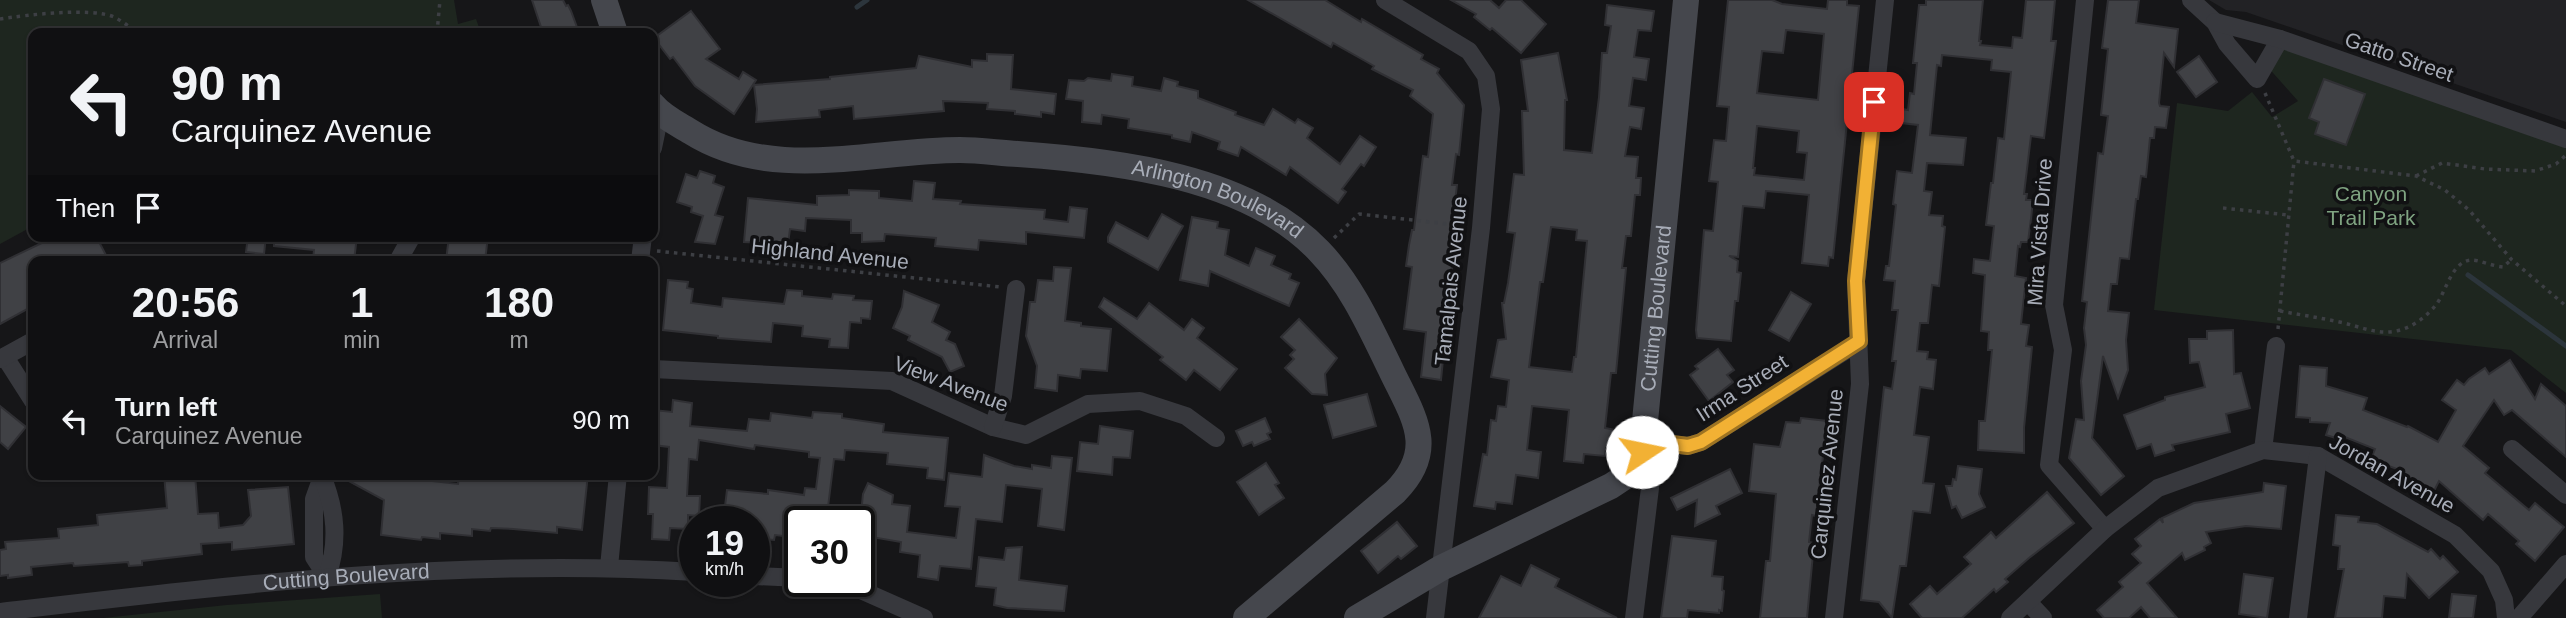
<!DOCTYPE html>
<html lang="en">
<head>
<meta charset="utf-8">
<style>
	body { margin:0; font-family:Arial,sans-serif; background:#1e1e20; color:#f1f3f6; height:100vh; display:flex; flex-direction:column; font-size:26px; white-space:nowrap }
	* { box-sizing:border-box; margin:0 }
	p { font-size:23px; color:#9c9d9f }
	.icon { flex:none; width:38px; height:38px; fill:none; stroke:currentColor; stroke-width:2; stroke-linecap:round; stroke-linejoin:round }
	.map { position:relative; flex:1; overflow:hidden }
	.details { position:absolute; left:28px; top:256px; width:630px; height:224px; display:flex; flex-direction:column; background:#101012; border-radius:14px; box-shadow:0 2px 5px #0004,0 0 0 2px #303032 }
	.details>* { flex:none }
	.hud { position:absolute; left:28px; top:28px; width:630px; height:214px; border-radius:14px; box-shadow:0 2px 5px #0004,0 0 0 2px #303032; background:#101012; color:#f1f3f6; overflow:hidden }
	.speed { position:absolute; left:679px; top:506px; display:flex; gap:14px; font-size:35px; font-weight:700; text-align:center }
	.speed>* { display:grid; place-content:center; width:91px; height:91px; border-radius:50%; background:#101012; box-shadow:0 2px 5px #0004,0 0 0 2px #303032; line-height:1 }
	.speed small { font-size:18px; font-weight:400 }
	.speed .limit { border:4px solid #111; border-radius:10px; background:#fff; color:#111 }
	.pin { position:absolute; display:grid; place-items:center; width:60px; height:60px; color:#fff; margin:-30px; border-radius:14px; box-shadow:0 4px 10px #0006 }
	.me { position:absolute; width:77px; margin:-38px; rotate:79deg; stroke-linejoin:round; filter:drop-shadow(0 0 5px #0008) }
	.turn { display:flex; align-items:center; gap:24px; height:147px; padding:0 28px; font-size:32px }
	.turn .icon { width:91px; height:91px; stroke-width:2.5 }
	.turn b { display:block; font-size:49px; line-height:60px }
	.then { display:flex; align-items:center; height:66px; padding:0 28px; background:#0003; gap:14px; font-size:26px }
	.eta { display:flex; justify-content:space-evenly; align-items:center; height:119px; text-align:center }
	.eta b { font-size:42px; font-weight:700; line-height:49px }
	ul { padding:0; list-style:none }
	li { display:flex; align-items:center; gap:21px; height:91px; padding:0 28px }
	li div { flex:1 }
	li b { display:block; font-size:26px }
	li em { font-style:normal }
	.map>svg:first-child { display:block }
	.built { fill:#222225 }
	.green { fill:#1e261f }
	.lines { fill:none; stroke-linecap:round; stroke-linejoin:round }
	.stream { stroke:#2c353c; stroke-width:5 }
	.building { fill:#404145; stroke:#303034; stroke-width:2; fill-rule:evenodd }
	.path { stroke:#3d3f44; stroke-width:3.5; stroke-dasharray:3.5 5; stroke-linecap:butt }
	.street { stroke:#37383d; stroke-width:18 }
	.secondary { stroke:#45474d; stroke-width:26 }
	.route-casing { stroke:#9d7322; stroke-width:18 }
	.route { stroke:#f2b134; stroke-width:12 }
	.labels { text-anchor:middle; stroke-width:7; stroke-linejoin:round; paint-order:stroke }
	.street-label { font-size:21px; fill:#a8adb8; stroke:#111113 }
	.park-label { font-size:21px; fill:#7fa381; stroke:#111113 }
</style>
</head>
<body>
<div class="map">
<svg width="2566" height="618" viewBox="0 0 2566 618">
	<rect width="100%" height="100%" fill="#161618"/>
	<!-- built -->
	<path class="built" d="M2209 0H2566V122L2246 12 2226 10Z"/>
	<!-- green -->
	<g class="green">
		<path d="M0 0H454L458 24 476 19 481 33H33V226L0 244Z"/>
		<path d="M2280 39 2566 139V393L2511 350 2154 310 2177 103 2228 111 2252 92 2272 117 2298 101 2265 64Z"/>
		<path d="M380 594 382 618H103L227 605Z"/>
	</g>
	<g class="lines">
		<!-- stream -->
		<g class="stream">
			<path d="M857 7 867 0"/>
			<path d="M2468 275 2566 346"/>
		</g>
	</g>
	<!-- building -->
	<g class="building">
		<path d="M532 0H563L566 6 568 5 571 11 578 30 568 33H543Z"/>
		<path d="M1248 0H1325L1361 22 1362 19 1423 55 1421 59 1439 69 1437 73 1464 105 1459 155 1456 154 1452 185H1457L1451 235 1455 236 1441 380 1421 377 1426 332 1404 329 1412 267 1406 266 1409 245 1412 230H1414L1423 156 1428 157 1433 114 1410 96 1413 90 1372 69 1374 66 1333 43 1331 47Z"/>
		<path d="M1451 0H1490L1499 8 1506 0H1521L1546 24 1521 53 1492 28 1490 30 1474 17 1476 14Z"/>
		<path d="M1728 0H1772L1782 4 1827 9 1828 0H1847V5L1859 6 1833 258 1829 257 1828 266 1802 263 1809 195 1766 191 1764 208 1743 206 1738 257 1729 256 1738 261 1737 272 1741 273 1738 301H1735L1731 341 1697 338 1696 330 1704 230 1713 231 1718 182 1709 181 1714 140 1726 141 1729 107 1717 106ZM1786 30 1824 34 1818 100 1757 93 1762 51 1783 53ZM1757 126 1799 131 1797 152 1807 153 1804 180 1754 175 1755 168H1753Z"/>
		<path d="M1926 0H1983L1979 41H1981L1980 45 2012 48 2013 37 2022 38 2026 0H2055L2051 41H2056L2044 138 2031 136 2024 194H2027L2026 200H2033L2031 219 2028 242H2021L2020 247 2018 246 2015 276 2026 278 2021 324 2029 325 2026 346 2032 347 2024 428V453L1978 450 1979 421H1985L1992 350H1988L1989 332 1981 331 1985 275 1973 273 1974 259 1990 261 1994 226 1986 225 1991 183H1993L1998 138 2004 139 2011 72 1991 70 1992 60 1942 55 1941 66 1937 65 1930 135 1966 138 1963 165 1927 163 1924 191 1932 192 1929 215 1943 216 1942 226 1945 227 1939 286 1932 285 1928 323H1920L1917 351 1928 352 1927 359 1936 360 1933 389 1920 387 1914 435 1929 437 1923 483 1934 484 1930 513 1913 511 1906 566H1900L1892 618 1879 602 1861 600 1884 387 1892 389 1896 361H1892L1898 310H1892L1895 281 1884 280 1886 266H1889L1896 205 1893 204 1897 171 1912 173 1918 125 1901 123 1902 109 1908 110 1910 93 1914 94 1917 63H1913L1919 5H1926Z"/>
		<path d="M2108 0H2139L2136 23 2178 29 2174 67 2164 53 2159 103 2160 106 2169 107 2166 128 2155 127 2154 138H2150L2146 177 2141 176 2138 199H2136L2129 259 2120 258 2117 284H2111L2108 311 2129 313 2126 340 2128 370 2118 398 2103 356 2092 438 2124 476 2101 495 2069 458 2076 419 2084 420 2081 381 2086 345 2084 328 2087 302 2082 301 2098 153 2103 154 2108 116 2101 115 2108 49 2102 48Z"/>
		<path d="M1607 5 1654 11 1651 31 1638 30 1634 57 1649 59 1646 80 1633 78 1629 106 1644 108 1641 129 1630 127 1625 156 1638 157 1636 178H1641L1640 195H1635L1631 236H1626L1622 268H1626L1616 373H1611L1605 428 1616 430 1614 449 1606 448 1605 456 1584 454 1583 463 1564 461 1569 410 1532 406 1527 450 1541 452 1538 478 1516 475 1512 504 1496 502 1495 509 1474 506 1483 454 1487 455 1491 420 1496 421 1498 406 1506 407 1509 380 1491 377 1498 340 1506 339 1502 303H1504L1508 283 1515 233 1507 232 1514 174 1524 175 1522 111H1528L1521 60 1558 53 1567 100H1565L1564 150 1592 153 1599 97 1602 53H1607L1611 26 1605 25ZM1551 227 1577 230 1576 240 1587 241 1576 357H1574L1572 372 1529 367 1540 282H1543Z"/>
		<path d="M691 11 720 49 706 59 739 79 743 72 756 80 734 114 695 86 673 57 670 59 654 38Z"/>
		<path d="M987 54 1013 55 1011 89 1056 94 1054 114 1041 112V117L1015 114V111L987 109 988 103 943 101 944 111 854 119 853 106 819 110 820 117 756 122 757 109 754 85 830 79V77L916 68 919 56 972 67V60L987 61Z"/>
		<path d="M2199 56 2217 82 2196 97 2177 72Z"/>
		<path d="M1112 74 1133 77 1132 86 1161 91 1164 78 1178 82 1177 86 1198 91V98L1236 112 1235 115 1264 125 1273 109 1295 123 1298 119 1313 128 1307 138 1340 164 1360 136 1376 147 1364 166 1361 164 1342 189 1346 192 1338 203 1290 167 1286 175 1241 147 1238 156 1218 149 1220 142 1192 132 1190 142 1172 138V135L1128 128 1129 119 1102 115 1101 124 1082 122 1083 101 1066 99 1069 80 1084 81 1088 78 1111 81Z"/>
		<path d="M2324 79 2365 94 2346 145 2315 134 2319 122 2309 118Z"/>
		<path d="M700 171 715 176 713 183 724 187 715 215 723 217 715 244 695 242 703 216 691 212 692 207 677 202 686 174 697 178Z"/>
		<path d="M914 181 935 183 933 199 961 201 960 204 1045 210 1044 219 1068 222 1070 207 1087 209 1084 238 1026 232V244L979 240 978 250 935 246 936 238 885 234 884 241 862 242V233H851V220L806 218 805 231 790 229 788 244 744 242 748 198 817 205V196L849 195V190L879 191V198L912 201Z"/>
		<path d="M1162 214 1183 226 1158 270 1108 242V237L1116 222 1148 239Z"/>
		<path d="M1192 217 1218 222 1217 228 1229 230 1225 255 1249 266 1256 248 1275 256 1271 265 1291 274 1289 279 1299 283 1289 306 1210 271 1208 286 1180 280Z"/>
		<path d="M43 236H96L109 261H33V306L0 324V263L46 241Z"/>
		<path d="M248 236H266L264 254 246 252Z"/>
		<path d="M274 236H357L354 261 313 260 314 250 274 246Z"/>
		<path d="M449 236H488L485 261H446Z"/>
		<path d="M1054 267 1071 268 1065 321 1081 323V326L1111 329 1107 371 1081 369 1080 378 1058 375 1057 391 1035 388 1037 366 1026 336 1030 302H1035L1038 280 1053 281Z"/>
		<path d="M668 280 688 282 687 288 693 289 691 303 722 307 723 298 784 304 787 290 802 291V296L832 299 833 294 854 296 853 300 872 301 870 319 861 318V323L850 322 848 348 829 347 830 339 802 336 803 326 773 323 771 342 718 338V336L663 330Z"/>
		<path d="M904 291 939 305 932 322 950 332 946 340 955 344 964 366 950 372 942 357 908 340 910 336 893 328 902 307Z"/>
		<path d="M1791 292 1811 304 1789 341 1769 330Z"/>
		<path d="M1104 298 1137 319 1149 303 1184 330 1192 319 1204 328 1197 338 1237 369 1220 390 1194 370 1186 380 1160 360 1163 357 1099 307Z"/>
		<path d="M1299 319 1337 358 1325 374 1327 395 1312 394 1285 368 1294 359 1290 355 1295 350 1281 337Z"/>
		<path d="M2233 330 2234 374 2241 373 2250 408 2226 414 2230 432 2172 445 2174 450 2155 456 2151 444 2137 449 2124 415 2165 400V397L2205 387 2199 362 2190 363 2189 339H2207V331Z"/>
		<path d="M1718 349 1734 370 1727 375 1733 382 1709 401 1690 375 1698 369 1695 366Z"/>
		<path d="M2510 360 2535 399 2541 384 2566 406V457L2512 410 2504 415 2494 400 2463 446 2489 468 2485 473 2529 510 2535 503 2564 527 2535 561 2516 544 2519 541 2488 514 2483 520 2439 481 2434 491 2401 474 2402 471 2371 459 2375 449 2340 435 2339 439 2326 435 2330 423 2310 422V418L2296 417 2300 366 2327 368 2326 386 2367 398 2363 410 2407 427 2408 426 2438 442 2456 410 2442 400 2457 380 2464 385 2469 379 2485 368 2489 374Z"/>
		<path d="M1367 394 1376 426 1333 438 1324 405Z"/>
		<path d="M673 400 692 403 690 426 747 431 749 419 770 421 771 413 812 418 813 412 842 414V418L884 424 883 432 948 438 944 480 927 478 928 468 887 464 888 453 845 450 844 460 834 459 828 507 861 514 863 494 868 483 893 495 892 504 910 506 907 532 956 538 960 507 945 506 949 473 982 477 984 455 1014 466 1032 469V465L1051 468 1052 456 1072 458 1064 530 1038 526 1042 489 1006 485 1002 522 976 519 971 569 940 566 938 580 918 577 920 555 900 552 901 542 860 535V522H794L792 537 775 535 774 540 756 538 758 522H723L727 490 768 494V490L804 495 805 488 816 489 820 458 809 457V452L755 445 754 449 699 440 697 460 689 459 687 496H700L699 516 688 515V529L670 528 669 540 652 539 653 514H648L649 487 667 488 669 447 653 445 654 410 672 412Z"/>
		<path d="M0 406 26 427 8 449 0 442Z"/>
		<path d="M1265 418 1271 432 1267 434 1270 439 1254 446 1252 442 1243 446 1236 431Z"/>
		<path d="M1801 418 1827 421 1816 516 1812 515 1809 542 1814 543 1807 618H1760L1766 561H1770L1776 494 1749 491 1754 444 1780 447 1786 422 1800 423Z"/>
		<path d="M1100 426 1133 431 1130 458 1113 457 1112 475 1077 471 1080 442 1098 444Z"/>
		<path d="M1266 463 1279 483 1275 485 1284 498 1259 515 1237 482Z"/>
		<path d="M1958 466 1982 469 1979 494 1985 507 1962 518 1956 506 1952 508 1946 486H1952L1953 479 1956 480Z"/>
		<path d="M1730 469 1742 493 1716 506 1720 514 1695 526 1697 500 1677 510 1671 498Z"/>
		<path d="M164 474H195L198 514 218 513 219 528 243 525 251 516 248 490 288 487 294 544 232 550V542L201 544 202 554 142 561V565L129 566 128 562 74 566 73 563 31 567 32 575 8 578V575L0 576V550L6 549 5 542 59 538 58 529 98 525 97 515 167 508Z"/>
		<path d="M336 474H414L413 479 458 484 459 474H524L549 477 550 474H588L582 530 557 527V533L513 529 491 528 490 531 472 529V536L440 533V539L422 537 421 540 381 535 384 500Z"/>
		<path d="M2264 483 2286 486 2281 529 2246 526 2206 532 2211 543 2204 547 2205 550 2185 560 2182 553 2147 583 2177 618H2150L2141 607 2129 618H2104L2097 610 2123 587 2119 582 2141 563 2132 554 2141 546 2135 539 2160 519 2163 523 2162 518 2194 503 2263 492Z"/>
		<path d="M2047 492 2074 523 2029 558 2005 579 2008 582 1996 592 1994 589 1962 618H1922L1910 604 1930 586 1937 594 1971 564 1964 557 1991 532 1996 538Z"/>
		<path d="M2336 515 2359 517 2358 522 2377 524 2428 552 2431 549 2440 559 2443 556 2458 572 2429 598 2407 574 2405 598 2384 596 2382 618H2335L2344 569H2338L2340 546 2333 545Z"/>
		<path d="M1397 522 1417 546 1401 559 1398 556 1378 573 1361 551Z"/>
		<path d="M1672 536 1716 541 1712 576 1723 577 1722 590 1724 591 1722 611 1719 610V613L1688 610 1687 618H1661Z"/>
		<path d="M1022 547 1019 580 1067 586 1064 611 1007 608 994 605 996 588 976 586 979 557 1004 560 1006 548Z"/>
		<path d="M1531 565 1559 579 1555 587 1617 618H1479L1501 576 1521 586Z"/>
		<path d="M2244 574 2273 578 2267 618 2239 614Z"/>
		<path d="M2452 594 2476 596 2473 618H2449Z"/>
	</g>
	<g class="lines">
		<!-- path -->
		<g class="path">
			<path d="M0 19C26 15 91 7 114 17 122 21 130 27 136 33"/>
			<path d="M437 33 440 0"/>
			<path d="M2265 93 2294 161 2416 176 2445 190 2469 210 2512 260 2566 306"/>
			<path d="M2416 176 2442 163 2485 169 2535 171 2556 164 2565 156"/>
			<path d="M2223 208 2288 215"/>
			<path d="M1334 238 1359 214 1466 226"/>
			<path d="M657 251 1001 287"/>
			<path d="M2280 311C2301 315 2322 318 2344 323 2361 327 2378 335 2396 331 2412 328 2426 317 2436 305 2446 292 2452 260 2472 260 2479 260 2492 266 2503 267L2511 260"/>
			<path d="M2278 329 2294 161"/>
		</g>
		<!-- street -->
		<g class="street">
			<path d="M1385 0 1469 51 1486 76 1491 109 1481 228 1435 618"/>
			<path d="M2085 0 2054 305 2063 350 2049 465 2105 529"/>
			<path d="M2191 0 2215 22 2227 44 2257 79 2280 39"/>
			<path d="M2215 22 2280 39 2566 139"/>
			<path d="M653 148 660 114"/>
			<path d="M398 261 412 236"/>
			<path d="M640 261 643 236"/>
			<path d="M5 357 33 401"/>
			<path d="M0 359 33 341"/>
			<path d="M653 369 892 381 993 427 1026 435 1088 404 1140 401 1186 416 1216 438"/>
			<path d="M993 427 1003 396 1016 289"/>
			<path d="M2512 449 2566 495"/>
			<path d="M2263 450 2276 346"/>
			<path d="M323 474 314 499V557L327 577"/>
			<path d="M322 476C336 510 339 542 327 577"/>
			<path d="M609 567 618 474"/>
			<path d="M754 576 800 578"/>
			<path d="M825 581 854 587 924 618"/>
			<path d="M2028 602 2043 618"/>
			<path id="s1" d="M0 612C231 585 461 557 695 572"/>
			<path d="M1634 618 1650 488 1642 452 1672 444 1688 446 1701 442 1859 342"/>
			<path d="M1834 618 1860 384 1856 281 1885 0"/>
			<path d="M2010 618 2105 529 2158 488 2263 450 2318 456 2455 535 2491 571 2504 600 2506 618"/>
			<path d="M2298 618 2318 456"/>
			<path d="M2519 618 2566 564"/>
		</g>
		<!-- secondary -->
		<g class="secondary">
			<path d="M604 0 615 33"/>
			<path id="s2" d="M653 105C663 117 678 124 691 132 772 183 871 150 960 150 980 150 999 153 1018 154 1117 161 1248 176 1319 251 1351 284 1370 327 1390 368 1412 415 1439 448 1395 492L1246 618"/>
			<path id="s3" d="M1357 618 1441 568 1611 486 1629 474 1642 452 1686 0"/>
		</g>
	</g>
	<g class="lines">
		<defs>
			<path id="route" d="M1642 452 1672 444 1688 446 1701 442 1859 341 1856 281 1874 102"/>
		</defs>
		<!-- route casing -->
		<use href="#route" class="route-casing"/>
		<!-- route -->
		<use href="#route" class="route"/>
	</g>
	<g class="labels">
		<!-- street labels -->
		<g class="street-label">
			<text transform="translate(2399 57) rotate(19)" y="7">Gatto Street</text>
			<text dy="7" stroke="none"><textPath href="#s2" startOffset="586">Arlington Boulevard</textPath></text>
			<text transform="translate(2040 232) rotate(-86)" y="7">Mira Vista Drive</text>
			<text transform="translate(830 254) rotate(6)" y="7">Highland Avenue</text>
			<text transform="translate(1451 281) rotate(-84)" y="7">Tamalpais Avenue</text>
			<text dy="7" stroke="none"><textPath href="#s3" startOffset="478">Cutting Boulevard</textPath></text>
			<text transform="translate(951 384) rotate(21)" y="7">View Avenue</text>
			<text transform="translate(1742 388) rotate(-33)" y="7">Irma Street</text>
			<text transform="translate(1827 474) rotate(-84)" y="7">Carquinez Avenue</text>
			<text transform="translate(2392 474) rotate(29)" y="7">Jordan Avenue</text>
			<text dy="7" stroke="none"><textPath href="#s1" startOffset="348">Cutting Boulevard</textPath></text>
		</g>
		<!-- park labels -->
		<g class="park-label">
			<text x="2371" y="201">Canyon<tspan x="2371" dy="24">Trail Park</tspan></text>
		</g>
	</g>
</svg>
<div class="speed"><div>19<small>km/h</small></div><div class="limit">30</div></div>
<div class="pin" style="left:1874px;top:102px;background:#d93025"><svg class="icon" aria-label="arrive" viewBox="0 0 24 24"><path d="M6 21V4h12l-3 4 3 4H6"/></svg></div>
<svg class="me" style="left:1642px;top:452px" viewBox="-20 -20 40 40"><circle r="19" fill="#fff"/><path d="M0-13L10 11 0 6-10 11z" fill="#f2b134"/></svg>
<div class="hud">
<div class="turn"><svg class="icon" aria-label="left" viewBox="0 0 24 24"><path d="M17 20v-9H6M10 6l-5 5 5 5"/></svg><div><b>90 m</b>Carquinez Avenue</div></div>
<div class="then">Then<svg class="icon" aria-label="arrive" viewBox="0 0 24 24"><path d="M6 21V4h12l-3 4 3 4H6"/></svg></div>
</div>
<section class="details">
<div class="eta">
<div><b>20:56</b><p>Arrival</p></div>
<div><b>1</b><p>min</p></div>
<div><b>180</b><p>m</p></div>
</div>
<ul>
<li><svg class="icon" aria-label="left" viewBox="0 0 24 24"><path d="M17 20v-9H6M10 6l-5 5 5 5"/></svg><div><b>Turn left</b><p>Carquinez Avenue</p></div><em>90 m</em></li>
</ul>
</section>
</div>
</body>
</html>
